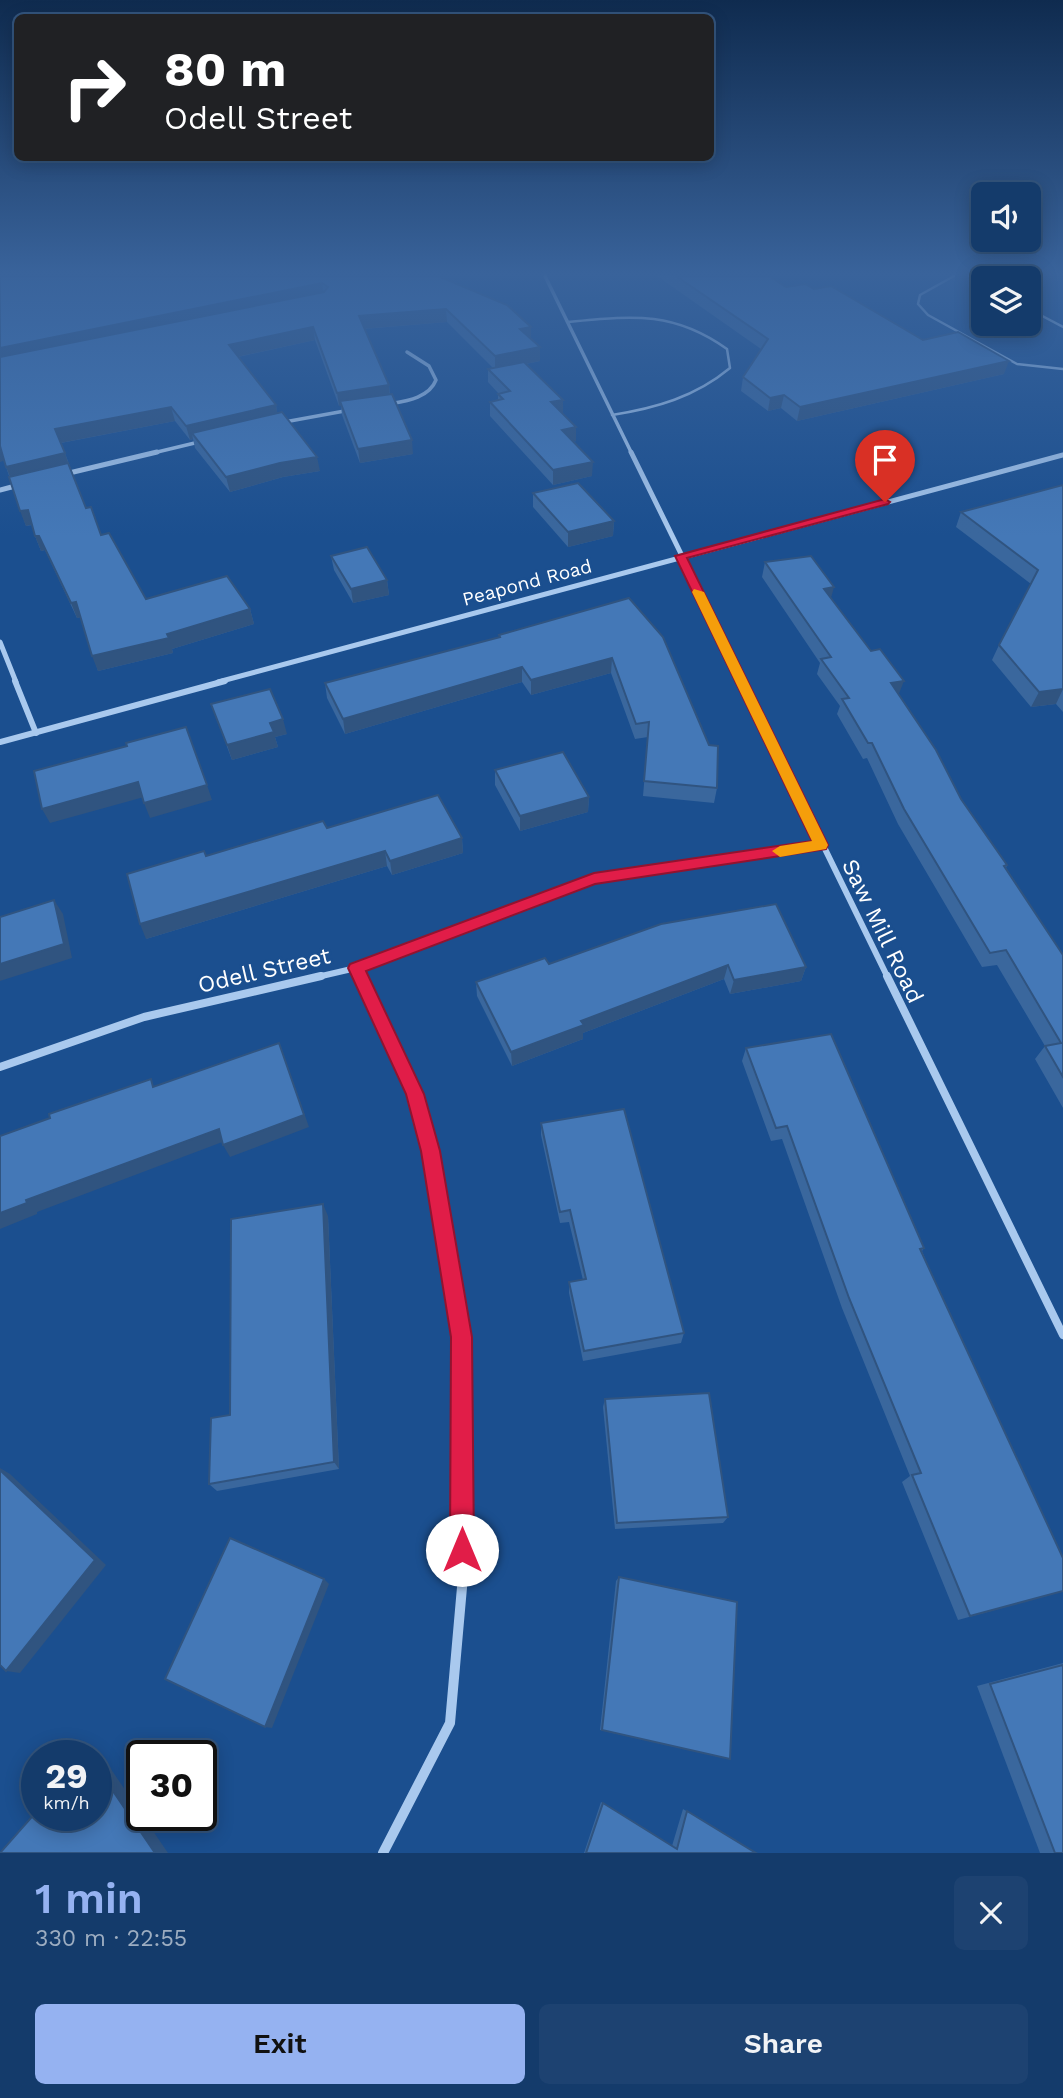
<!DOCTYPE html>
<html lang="en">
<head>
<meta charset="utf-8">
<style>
	body { margin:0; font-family:"Work Sans",sans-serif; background:#1d4271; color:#f1f3f6; height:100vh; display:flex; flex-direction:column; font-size:26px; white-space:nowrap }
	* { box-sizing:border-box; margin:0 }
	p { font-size:23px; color:#9dadc1 }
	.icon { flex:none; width:38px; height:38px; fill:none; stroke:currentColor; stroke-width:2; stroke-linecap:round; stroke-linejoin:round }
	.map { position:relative; height:1853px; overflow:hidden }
	.panel { display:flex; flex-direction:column; background:#143b6b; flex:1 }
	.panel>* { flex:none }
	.guide { position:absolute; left:14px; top:14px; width:700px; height:147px; border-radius:10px; box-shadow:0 4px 18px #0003,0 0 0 2px #33557e; background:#202124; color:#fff; overflow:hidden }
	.controls { position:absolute; left:971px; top:182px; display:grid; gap:14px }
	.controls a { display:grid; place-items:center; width:70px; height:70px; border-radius:10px; background:#143b6b; box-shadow:0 4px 18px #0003,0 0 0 2px #33557e; font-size:35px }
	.speed { position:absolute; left:21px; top:1740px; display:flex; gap:14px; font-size:35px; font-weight:700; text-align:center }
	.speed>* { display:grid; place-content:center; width:91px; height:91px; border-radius:50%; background:#143b6b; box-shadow:0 4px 18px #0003,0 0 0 2px #33557e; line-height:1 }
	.speed small { font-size:18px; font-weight:400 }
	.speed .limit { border:4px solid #111; border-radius:10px; background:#fff; color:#111 }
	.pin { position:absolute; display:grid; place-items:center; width:60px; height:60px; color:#fff; margin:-72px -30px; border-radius:50% 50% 50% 0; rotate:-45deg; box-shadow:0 0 7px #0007 }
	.pin .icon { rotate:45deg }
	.me { position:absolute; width:77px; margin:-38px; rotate:0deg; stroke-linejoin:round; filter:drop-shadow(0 0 5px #0008) }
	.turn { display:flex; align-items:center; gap:24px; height:147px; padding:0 35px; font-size:32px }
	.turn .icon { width:91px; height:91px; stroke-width:2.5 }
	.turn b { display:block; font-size:49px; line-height:60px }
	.round { display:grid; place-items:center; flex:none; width:74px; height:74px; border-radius:10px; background:#1d4271 }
	.head { display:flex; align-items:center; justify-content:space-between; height:119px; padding:0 35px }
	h1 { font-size:42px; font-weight:600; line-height:52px; color:#95b2f1 }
	.primary-button { display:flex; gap:14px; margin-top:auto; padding:14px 35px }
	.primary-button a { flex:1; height:80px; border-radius:10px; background:#95b2f1; color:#111; font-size:28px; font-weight:600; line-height:80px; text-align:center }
	.primary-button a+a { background:#1d4271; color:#f1f3f6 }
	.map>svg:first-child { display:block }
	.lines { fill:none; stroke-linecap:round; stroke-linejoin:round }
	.service { stroke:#a9c9ee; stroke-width:2.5 }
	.minor-far4 { stroke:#a9c9ee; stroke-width:3.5 }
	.minor-far3 { stroke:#a9c9ee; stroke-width:5 }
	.minor-far2 { stroke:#a9c9ee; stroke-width:6 }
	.minor-far1 { stroke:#a9c9ee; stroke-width:8 }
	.minor { stroke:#a9c9ee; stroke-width:10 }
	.wall { fill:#3a679d }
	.shaded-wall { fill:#305480 }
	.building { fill:#4478b7; stroke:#305480; stroke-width:2 }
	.route { fill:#e11d48; stroke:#92132f; stroke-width:2 }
	.slow { fill:#f59e0b }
	.labels { text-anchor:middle; stroke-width:5; stroke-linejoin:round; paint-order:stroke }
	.far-street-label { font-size:19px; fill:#fff; stroke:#1b4f8f }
	.street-label { font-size:23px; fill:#fff; stroke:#1b4f8f }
</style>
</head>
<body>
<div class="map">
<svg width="1063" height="1853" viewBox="0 0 1063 1853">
	<rect width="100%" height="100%" fill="#1b4f8f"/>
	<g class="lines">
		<!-- service -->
		<g class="service">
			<path d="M954 276 920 295 918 304 928 315 1017 364 1063 369"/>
			<path d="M969 276 984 284"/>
			<path d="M1029 309 1063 327"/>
			<path d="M567 322C631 316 672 310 727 349L730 368C695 397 656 408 612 415"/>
		</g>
		<!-- minor-far4 -->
		<g class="minor-far4">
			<path d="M545 276 632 454"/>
			<path d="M389 404C406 401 429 398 436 380L429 366 407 352"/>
			<path d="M279 423 350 410"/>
			<path d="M149 454 203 441"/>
		</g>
		<!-- minor-far3 -->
		<g class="minor-far3">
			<path d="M631 452 744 682"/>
			<path d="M65 474 157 452"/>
			<path d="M0 490 19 485"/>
			<path d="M0 642 16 682"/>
			<path d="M218 682 1063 455"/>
		</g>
		<!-- minor-far2 -->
		<g class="minor-far2">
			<path d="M15 681 36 733"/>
			<path d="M743 681 888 978"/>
			<path d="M0 742 225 681"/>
			<path d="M356 968 361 978"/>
			<path d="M313 978 356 968 594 878 821 845"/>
		</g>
		<!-- minor-far1 -->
		<g class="minor-far1">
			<path d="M360 976 415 1094 431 1151 461 1337V1360"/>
			<path d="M887 976 1063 1335"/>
			<path d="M0 1067 144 1017 321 976"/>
		</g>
		<!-- minor -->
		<path class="minor" d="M383 1853 450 1723 463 1576 461 1358"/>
	</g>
	<!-- wall -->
	<g class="wall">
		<path d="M0 276H438L531 339 540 347V361L526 364 562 414 576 441 573 442 592 476 553 485 490 416V402L498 400V394H499L488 382V369L493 368 447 322 364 329 389 385 390 394 413 454 360 463 342 415 341 406H339L315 340 238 357 276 405 277 413 320 471 283 477 230 492 195 448 193 439 190 440 175 421 61 443 86 508 101 535 146 599 250 609 254 624 172 649 173 653 98 671 81 617 77 618 45 550 41 551 35 536 32 525 26 526 4 461Z"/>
		<path d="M657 276H769L786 287 814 289 923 340 1004 374 797 421 781 408 768 411 741 391 743 377 761 349Z"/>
		<path d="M1063 485V712L1056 704 1031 707 992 660 999 645 1031 584 956 527 961 512Z"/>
		<path d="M533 493 614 521 613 536 568 547 533 507Z"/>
		<path d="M331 556 387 580 389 595 353 603 334 570Z"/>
		<path d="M765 562 831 598 899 695 961 799 1007 865 1006 868 1063 955V1108L1035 1059 1045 1046 997 965 982 967 898 824 867 758 863 759 837 714 840 706 817 674 820 663 762 577Z"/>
		<path d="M629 598 717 788 714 803 643 796 648 737 635 739 611 673 531 695 522 682 345 734 327 698 325 683 499 638V635Z"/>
		<path d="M211 704 287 734 275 737 278 747 232 760Z"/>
		<path d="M495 770 589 797 588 812 520 831 495 785Z"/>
		<path d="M327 828 462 838 463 853 392 875 387 866 146 939 206 856Z"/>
		<path d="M549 964 806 967 801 981 730 994 724 979 583 1033V1039L512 1066 477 996 476 982Z"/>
		<path d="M746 1048 924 1248 922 1251 1063 1591 958 1620 902 1482 910 1476 842 1308 782 1139 771 1141 742 1061Z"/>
		<path d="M541 1123 684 1333 681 1343 583 1361 569 1293V1282L583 1280 569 1222 560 1223 541 1135Z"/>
		<path d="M328 1216 339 1469 217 1491 209 1484 230 1415Z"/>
		<path d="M605 1399 728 1517 723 1523 615 1529 603 1407Z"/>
		<path d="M619 1577 730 1759 724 1758 600 1730 616 1581Z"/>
		<path d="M1063 1663V1853H1040L977 1686Z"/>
		<path d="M601 1802 672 1846 683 1809 756 1853H584Z"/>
	</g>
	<!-- shaded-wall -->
	<g class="shaded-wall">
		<path d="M322 283 324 296 0 363V348Z"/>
		<path d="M446 309 447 322 361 329 359 316Z"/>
		<path d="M313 327 315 340 232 358 229 345Z"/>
		<path d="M531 327V340L520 329Z"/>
		<path d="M540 347V361L495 370V356Z"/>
		<path d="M1009 361 1004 374 797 421 800 407Z"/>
		<path d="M389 385 390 399 340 401 341 406H339L337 393Z"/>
		<path d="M784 395 781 408 768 411 770 398Z"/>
		<path d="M563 400V414L551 402Z"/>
		<path d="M276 405 278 418 192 433 193 439 190 440 186 426Z"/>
		<path d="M171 407 175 421 60 443 55 429Z"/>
		<path d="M576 427V441L562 444V430Z"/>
		<path d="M412 440 413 454 360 463 358 449Z"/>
		<path d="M0 446 6 460 0 462Z"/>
		<path d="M65 453 70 468 12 482 6 467Z"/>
		<path d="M317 457 320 471 283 477 230 492 226 477 280 463Z"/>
		<path d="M593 462 592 476 553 485V470Z"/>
		<path d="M28 510 34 524 26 526 20 511Z"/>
		<path d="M614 521 613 536 568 547V532Z"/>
		<path d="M35 536H39L45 550 41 551Z"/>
		<path d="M387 580 389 595 353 603 351 589Z"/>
		<path d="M834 587 830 602 824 589Z"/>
		<path d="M76 602 82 617 77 618 71 603Z"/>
		<path d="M250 609 254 624 172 649 173 653 98 671 92 656Z"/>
		<path d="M612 658 611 673 531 695V680Z"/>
		<path d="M522 667V682L345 734 343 719Z"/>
		<path d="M904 681 898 696 891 683Z"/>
		<path d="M1063 689 1056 704 1031 707 1039 692Z"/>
		<path d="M283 719 287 734 275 737 278 747 232 760 227 745 270 723Z"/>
		<path d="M138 782 144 797 50 823 42 809Z"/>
		<path d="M207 785 212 800 150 818 144 803Z"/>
		<path d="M589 797 588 812 520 831V816Z"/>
		<path d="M462 838 463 853 392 875 390 861Z"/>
		<path d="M385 851 387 866 146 939 140 924Z"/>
		<path d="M54 900 63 914 72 958 0 981V964Z"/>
		<path d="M728 965 724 979 583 1033V1039L512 1066 511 1052 581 1021Z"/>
		<path d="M806 967 801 981 730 994 734 980Z"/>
		<path d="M284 1056 309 1127 230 1157 223 1145Z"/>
		<path d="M219 1129 225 1141 37 1212V1214L0 1229V1213L26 1200Z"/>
		<path d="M323 1204 328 1216 339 1469 334 1462Z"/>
		<path d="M0 1468 10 1474 106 1565 20 1673 6 1671Z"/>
		<path d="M324 1579 329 1584 272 1728 265 1727Z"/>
		<path d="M100 1753 168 1853H155L96 1766V1755H89L88 1754Z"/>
	</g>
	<!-- building -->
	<g class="building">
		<path d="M0 276H165V277L172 276H438L507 305 531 327 520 329 540 347 495 356 446 309 359 316 389 385 337 393 313 327 229 345 276 405 186 426 171 407 55 429 65 453 6 467 0 446V357L324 292 328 287 322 283 0 348Z"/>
		<path d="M676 276H769L786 287 805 284 814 289 831 286 923 340 958 332 1009 361 800 407 784 395 770 398 743 377 768 339Z"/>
		<path d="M524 362 563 400 551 402 576 427 562 430 593 462 553 470 490 402 503 399 498 394 510 391 488 369Z"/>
		<path d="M392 394 412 440 358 449 340 401Z"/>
		<path d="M282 412 317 457 280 463 226 477 192 433Z"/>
		<path d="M68 463 86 508 91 507 101 535 109 533 146 599 227 576 250 609 167 634 169 638 92 656 76 602 71 603 39 536H35L28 510 20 511 9 477Z"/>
		<path d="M578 483 614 521 568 532 533 493Z"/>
		<path d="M1063 485V689L1039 692 999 645 1038 570 961 512Z"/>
		<path d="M367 547 387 580 351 589 331 556Z"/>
		<path d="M811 556 834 587 824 589 871 651 880 649 904 681 891 683 936 750 961 799 1007 865 1004 866 1063 955V1077L1045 1046 1061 1043 1006 950 990 953 904 809 872 743H868L842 699 849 698 821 659 831 657 765 562Z"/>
		<path d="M629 598 663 637 709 745 718 746 717 788 644 781 649 722 636 724 612 658 531 680 522 667 343 719 325 683 500 637 499 635Z"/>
		<path d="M270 689 283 719 270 723 274 732 227 745 211 704Z"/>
		<path d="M186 727 207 785 144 803 138 782 42 809 34 771 127 746 126 743Z"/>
		<path d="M563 752 589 797 520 816 495 770Z"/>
		<path d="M438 795 462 838 390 861 385 851 140 924 127 874 204 851 206 856 323 821 327 828Z"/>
		<path d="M54 900 64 944 0 964V917Z"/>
		<path d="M776 904 806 967 734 980 728 965 581 1021 584 1025 511 1052 476 982 545 958 549 964 661 924Z"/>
		<path d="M831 1034 924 1248 920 1249 1063 1558V1591L970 1616 912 1475 921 1473 849 1298 787 1126 776 1128 746 1048Z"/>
		<path d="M279 1043 304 1115 223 1145 219 1129 26 1200 27 1203 0 1213V1136L50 1118 49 1114 151 1079 153 1087Z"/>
		<path d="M624 1109 684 1333 584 1351 569 1282 586 1279 570 1210 560 1212 541 1123Z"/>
		<path d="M323 1204 334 1462 209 1484 211 1418 230 1415 231 1219Z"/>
		<path d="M709 1393 728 1517 617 1523 605 1399Z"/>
		<path d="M0 1470 95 1560 6 1671 0 1665Z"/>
		<path d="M230 1538 324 1579 265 1727 165 1679Z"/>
		<path d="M619 1577 737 1602 730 1759 602 1730Z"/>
		<path d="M1063 1665V1853H1055L990 1684Z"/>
		<path d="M96 1766 155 1853H0L37 1811V1815H96Z"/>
		<path d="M603 1803 677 1849 687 1811 756 1853H586Z"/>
	</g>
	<!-- sky -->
	<linearGradient id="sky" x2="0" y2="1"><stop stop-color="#0f2b4f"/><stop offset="0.51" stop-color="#39639b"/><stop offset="1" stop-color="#39639b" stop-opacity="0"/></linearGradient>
	<rect width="1063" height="536" fill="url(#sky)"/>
	<!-- route -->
	<path class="route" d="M885 499 890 502 888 504 687 558 828 845 826 849 595 884 366 971 424 1094 440 1151 472 1337 474 1550 471 1558 462 1562 454 1558 450 1550 451 1337 421 1151 406 1094 348 968 350 964 594 873 812 841 675 556Z"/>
	<!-- slow -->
	<path class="slow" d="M694 589 704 592 828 845 826 849 780 857 772 851 780 846 812 841 692 592Z"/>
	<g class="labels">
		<!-- far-street labels -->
		<g class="far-street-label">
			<text transform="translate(527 582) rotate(-15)" y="7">Peapond Road</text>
		</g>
		<!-- street labels -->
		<g class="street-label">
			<text transform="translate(883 931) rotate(64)" y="8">Saw Mill Road</text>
			<text transform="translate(264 970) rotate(-13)" y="8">Odell Street</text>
		</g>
	</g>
</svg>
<div class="controls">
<a><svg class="icon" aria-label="sound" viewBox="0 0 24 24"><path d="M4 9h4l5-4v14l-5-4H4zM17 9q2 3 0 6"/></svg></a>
<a><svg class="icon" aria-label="layers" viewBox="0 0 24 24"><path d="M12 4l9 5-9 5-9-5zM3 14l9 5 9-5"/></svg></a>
</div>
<div class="speed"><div>29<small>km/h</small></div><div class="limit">30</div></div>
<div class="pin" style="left:885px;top:502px;background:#d93025"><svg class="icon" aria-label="arrive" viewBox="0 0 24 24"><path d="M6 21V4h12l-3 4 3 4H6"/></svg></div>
<svg class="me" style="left:462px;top:1550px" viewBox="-20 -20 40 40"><circle r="19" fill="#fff"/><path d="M0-13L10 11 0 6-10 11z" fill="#e11d48"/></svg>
<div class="guide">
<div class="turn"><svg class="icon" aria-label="right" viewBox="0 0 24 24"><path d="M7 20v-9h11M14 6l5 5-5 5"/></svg><div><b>80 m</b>Odell Street</div></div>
</div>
</div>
<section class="panel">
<div class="head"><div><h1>1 min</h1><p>330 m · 22:55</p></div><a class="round"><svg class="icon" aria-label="close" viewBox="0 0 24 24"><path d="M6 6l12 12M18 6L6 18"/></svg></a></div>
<div class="primary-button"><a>Exit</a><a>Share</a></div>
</section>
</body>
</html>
